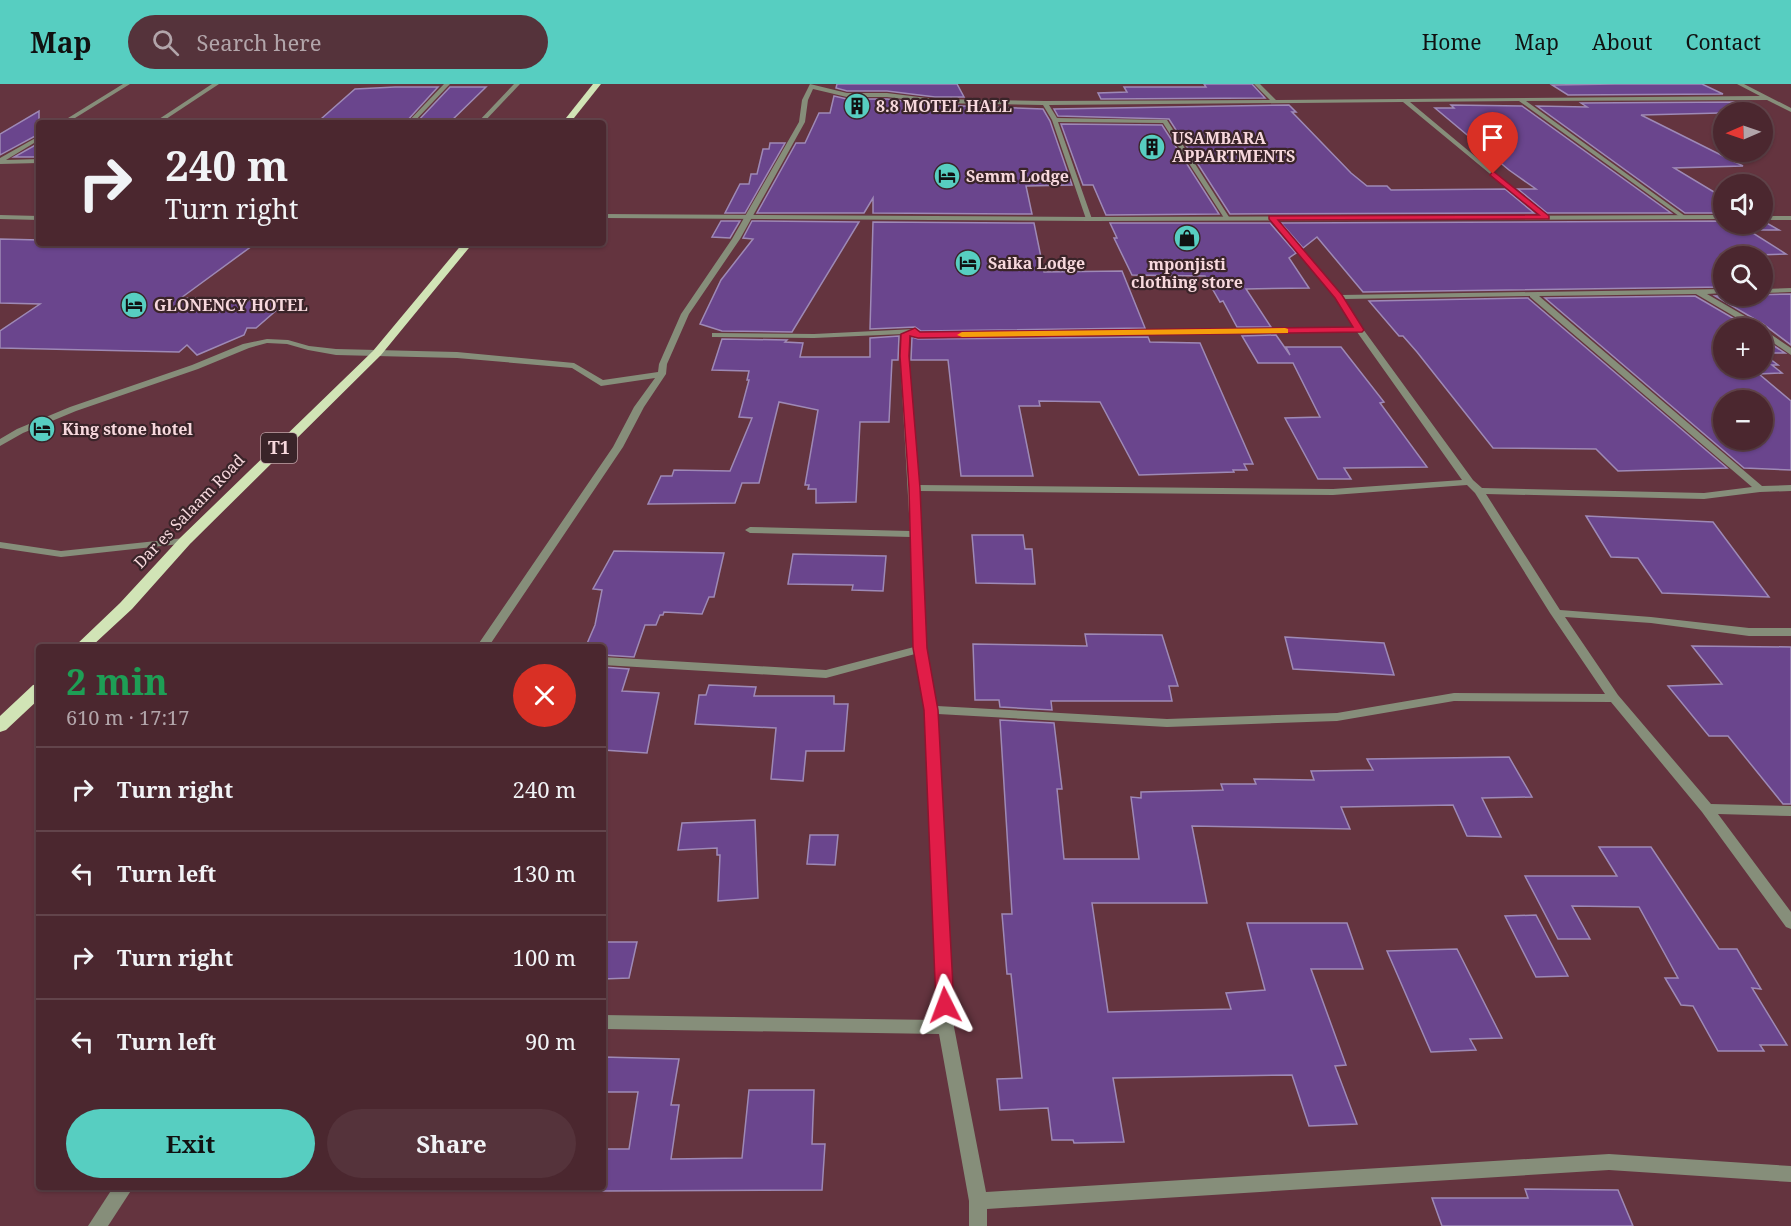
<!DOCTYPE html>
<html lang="en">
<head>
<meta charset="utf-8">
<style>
	body { margin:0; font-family:"Noto Serif",serif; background:#55333b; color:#f1f3f6; height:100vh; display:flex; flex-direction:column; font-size:22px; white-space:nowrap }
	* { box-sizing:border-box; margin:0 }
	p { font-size:20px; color:#b2a5aa }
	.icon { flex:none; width:33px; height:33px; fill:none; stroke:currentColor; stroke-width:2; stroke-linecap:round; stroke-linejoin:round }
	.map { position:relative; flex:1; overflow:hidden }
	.side { position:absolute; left:36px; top:560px; width:570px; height:546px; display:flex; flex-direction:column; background:#4b272f; border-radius:6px; box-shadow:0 2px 4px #0004,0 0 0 2px #62444b }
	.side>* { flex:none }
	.banner { position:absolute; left:36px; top:36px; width:570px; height:126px; border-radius:6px; box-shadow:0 2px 4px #0004,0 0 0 2px #62444b; background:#4b272f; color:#f1f3f6; overflow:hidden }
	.needle { width:39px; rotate:268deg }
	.buttons { position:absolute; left:1713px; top:18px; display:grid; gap:12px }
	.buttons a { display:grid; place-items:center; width:60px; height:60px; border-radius:50%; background:#4b272f; box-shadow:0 2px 4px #0004,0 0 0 2px #62444b; font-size:30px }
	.pin { position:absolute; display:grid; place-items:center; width:51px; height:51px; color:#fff; margin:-62px -26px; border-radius:50% 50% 50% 0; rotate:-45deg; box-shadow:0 0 6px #0007 }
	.pin .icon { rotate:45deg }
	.me { position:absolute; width:66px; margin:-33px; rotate:357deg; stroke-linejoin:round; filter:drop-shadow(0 0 4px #0008) }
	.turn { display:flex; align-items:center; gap:21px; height:126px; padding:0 30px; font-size:27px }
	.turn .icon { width:78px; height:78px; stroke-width:2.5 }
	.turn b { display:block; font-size:42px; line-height:51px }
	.round { display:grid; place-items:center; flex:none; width:63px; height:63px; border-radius:32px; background:#55333b }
	.overview { display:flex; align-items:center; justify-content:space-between; height:102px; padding:0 30px }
	h1 { font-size:36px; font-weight:700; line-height:45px; color:#1e9e55 }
	.action { display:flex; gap:12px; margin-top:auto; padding:12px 30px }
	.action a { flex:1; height:69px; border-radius:36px; background:#57cec1; color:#111; font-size:24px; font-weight:700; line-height:69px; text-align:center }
	.action a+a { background:#55333b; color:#f1f3f6 }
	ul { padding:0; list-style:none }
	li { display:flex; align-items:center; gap:18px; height:84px; padding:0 30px; border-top:2px solid #62444b }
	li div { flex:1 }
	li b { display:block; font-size:22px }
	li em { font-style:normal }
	header { display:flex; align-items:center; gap:36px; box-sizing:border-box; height:84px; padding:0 30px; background:#57cec1; color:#111 }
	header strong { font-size:28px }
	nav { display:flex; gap:33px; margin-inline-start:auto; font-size:21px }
	.search { width:420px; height:54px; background:#55333b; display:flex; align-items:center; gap:15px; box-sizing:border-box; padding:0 21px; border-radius:33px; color:#b2a5aa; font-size:22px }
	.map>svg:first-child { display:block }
	.building { fill:#6a458d; stroke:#9e89b6; stroke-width:1.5; fill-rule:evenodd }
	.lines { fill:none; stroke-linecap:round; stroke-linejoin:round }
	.minor { fill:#868e7a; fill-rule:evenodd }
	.tertiary { fill:#868e7a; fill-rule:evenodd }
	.trunk { fill:#d1e4b6; fill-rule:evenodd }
	.route { fill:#e11d48; stroke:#92132f; stroke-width:1.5 }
	.slow { fill:#f59e0b }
	.labels { text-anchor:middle; stroke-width:4.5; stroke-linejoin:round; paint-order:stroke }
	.far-poi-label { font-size:16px; font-weight:bold; fill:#f7d8dd; stroke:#3a2429; text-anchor:start }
	.far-street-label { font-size:16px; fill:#f7d8dd; stroke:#3a2429 }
	.shield { fill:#3a2429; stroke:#bea2a7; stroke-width:1.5 }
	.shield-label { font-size:18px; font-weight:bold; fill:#f7d8dd }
</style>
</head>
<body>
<header>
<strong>Map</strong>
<div class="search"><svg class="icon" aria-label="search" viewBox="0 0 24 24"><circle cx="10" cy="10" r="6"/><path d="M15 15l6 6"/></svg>Search here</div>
<nav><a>Home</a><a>Map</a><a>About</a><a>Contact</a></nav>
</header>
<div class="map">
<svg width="1791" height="1142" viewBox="0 0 1791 1142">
	<rect width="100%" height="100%" fill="#64343f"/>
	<!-- building -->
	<g class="building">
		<path d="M837 0H957L964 13H935L887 7H847L836 4Z"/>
		<path d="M1204 0H1252L1265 14 1101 15 1098 9 1127 8 1124 3H1206Z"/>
		<path d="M1615 0H1702L1723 10 1568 11 1552 1Z"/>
		<path d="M395 3H438L405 39H341L345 35H321L355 5Z"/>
		<path d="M450 3H486L449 39H416Z"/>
		<path d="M834 12 847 15H887L935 21 1043 25 1050 37 1072 101 1026 102 1032 130 873 129V114L864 129H757L796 59H805L819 29H830Z"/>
		<path d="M1739 18 1760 28 1641 31 1743 82 1674 84 1724 114V129H1685L1537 22 1587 23 1581 19Z"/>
		<path d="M1289 21 1296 28H1292L1351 89 1367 102H1387L1391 106 1505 105 1534 129 1230 130 1169 35 1058 32 1054 25Z"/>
		<path d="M1451 21 1522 22 1671 129H1547L1518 105H1536L1509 86 1435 24H1454Z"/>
		<path d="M39 27V50L0 71V50Z"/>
		<path d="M1061 40 1162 41 1219 130 1106 131 1093 101H1083Z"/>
		<path d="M39 59V73H14Z"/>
		<path d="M770 59H785L745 129H725L740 100H749L751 90H757L763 65H769Z"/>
		<path d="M721 137H740L730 154 712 153Z"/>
		<path d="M752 137 859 138 792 248 722 247 700 240 721 196 753 155 743 154Z"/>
		<path d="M1724 137V140L1765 138 1779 146H1748L1786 170 1724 172V203L1363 208 1317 153 1303 164 1281 139Z"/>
		<path d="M873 138 1034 139 1044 188 1122 187 1145 244 921 247 915 243 870 245Z"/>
		<path d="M1110 139H1270L1296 169 1289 174 1309 204 1246 205 1271 243H1237L1223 217 1220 218 1205 192 1132 191 1114 154H1117Z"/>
		<path d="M0 155 39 156V159H256L181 214 286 218 256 244H247L244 251 197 271 187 261 179 268 0 264V247L40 220 0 219Z"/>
		<path d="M1791 210V261L1763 240 1715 212Z"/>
		<path d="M1695 212 1750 244H1724V284H1762V269L1778 281H1772L1782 289 1759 290 1791 317V386L1744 384 1545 214ZM1724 316H1762V356H1724Z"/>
		<path d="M1528 214 1529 215 1727 384 1618 387 1596 365 1493 364 1417 268 1403 252H1399L1369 217Z"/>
		<path d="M1276 251 1290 271 1286 263H1341L1384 318 1380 319 1427 383 1344 384 1351 395H1318L1285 334 1320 333 1293 279H1258L1242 252Z"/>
		<path d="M899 252 898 276H892L889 338H860L856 418 816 419V405H808L809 401H805L818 326 779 318 759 399H742L735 419 648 420 661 392H672L674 386 730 387 752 334 739 333 749 296H747L749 287 712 286 722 255 787 256 785 258 803 259 800 273H870V254Z"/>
		<path d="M912 253 918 255 1148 253 1150 258 1200 259 1253 380H1244L1247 386H1233L1234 388 1139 391 1100 318 1039 317 1040 322H1019L1033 392H961L948 276H911Z"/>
		<path d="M1762 254 1785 269H1762Z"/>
		<path d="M1586 432 1713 438 1769 513 1662 509 1638 474 1611 473Z"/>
		<path d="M972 451H1023L1025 465H1032L1035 500 976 499Z"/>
		<path d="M614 467 724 469 714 513H709L702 530 664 528 663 531H660L656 541H645L634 573 603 571V562H586L595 541 602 506 593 505Z"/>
		<path d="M793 470 886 472 883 507 852 506 853 501 788 500Z"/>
		<path d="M1085 550 1162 551 1178 602H1169L1172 617H1051L1052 626 1000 623 999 616H975L973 560 1087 562Z"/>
		<path d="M1285 553 1384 559 1394 591 1293 585Z"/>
		<path d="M1692 562 1791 563V720H1783L1728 652H1709L1668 602 1722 600Z"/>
		<path d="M603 583 629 585 622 607 659 609 647 669 603 666Z"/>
		<path d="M709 601 756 603 754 612H834V620H848L844 667H806L803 697 771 695 776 644 695 640 699 611H706Z"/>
		<path d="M1000 636 1054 639 1062 705H1057L1064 775H1139L1131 713 1141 714V708L1223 706 1221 700H1256L1254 695 1314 696 1311 687 1373 686 1367 675 1509 673 1532 713 1482 714 1501 753 1467 752 1453 721 1341 723 1350 745 1192 742 1207 819H1092L1108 928 1231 925 1226 909 1265 906 1247 839H1347L1363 885H1311L1346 981 1335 982 1357 1040 1309 1042 1292 991 1113 994 1124 1058 1074 1059 1073 1056H1052L1048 1024 1000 1026 997 995 1022 994 1011 890H1007L1002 830H1012Z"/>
		<path d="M755 736 758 814 718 817 720 771H717V764L678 766 682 739Z"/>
		<path d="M810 751H838L835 781 807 780Z"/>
		<path d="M1599 763H1651L1719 865H1737L1761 905 1752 904 1787 961H1760L1764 967H1718L1693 922 1681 921 1665 894H1678L1639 823 1572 822 1590 855H1558L1525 792H1617Z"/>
		<path d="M1536 831 1568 892 1536 893 1505 832Z"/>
		<path d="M603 858H637L629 894 603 895Z"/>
		<path d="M1457 865 1502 954 1470 955 1476 966 1431 968 1387 867Z"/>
		<path d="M603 973 679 975 671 1021H679L671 1075 742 1074 749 1006H814L812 1060H825L822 1106 603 1107V1065H629L638 1008H603Z"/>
		<path d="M1525 1105 1618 1106 1633 1142H1442L1432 1114H1528Z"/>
	</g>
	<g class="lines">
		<!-- minor -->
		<g class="minor">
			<path d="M123 0H130L67 39H60Z"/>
			<path d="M212 0H219L160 39H153Z"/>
			<path d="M444 0H450L413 39H407Z"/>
			<path d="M514 0H520L483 39H477Z"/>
			<path d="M810 0 847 9H887L935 15 1045 17 1270 16 1254 0H1260L1276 16 1760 12 1737 0H1744L1791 24V28L1767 16 1526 17 1685 132V134L1683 135 1519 17 1410 18 1548 133V135L1546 136 1403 18 1049 21 1057 34 1167 36 1229 133 1224 134 1163 39 1058 38 1092 135 1089 137 1086 135 1052 36 1043 21 935 19 887 13H847L813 5 808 16 805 38 740 155 689 230 667 280 666 290 644 323 623 363 489 562H477L613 363 634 323 655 294 601 302 572 284 457 274 336 271 308 266 287 260 267 259 249 264 198 285 76 327 23 349 0 362V355L17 345 70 323 192 281 243 260 267 255 288 256 309 262 336 265 457 268 574 279 603 296 658 288 659 280 681 230 732 155 799 38 802 16Z"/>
			<path d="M39 52V56L6 76 39 75V79L0 80V74Z"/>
			<path d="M0 131 39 132V136L0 135Z"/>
			<path d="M1272 132 1341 211 1724 205V209L1707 210 1762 242 1763 244V245L1791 264V271L1762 251V244H1754L1696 210 1539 212 1762 402 1791 401V407L1760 408 1704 415 1486 410 1560 526 1651 533 1749 544H1791V552H1749L1651 539 1565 533 1618 611 1711 720 1791 722V732L1718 730 1791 828V845L1786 843 1702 728 1611 618 1454 617 1337 637 1167 643 938 630 954 943 986 1108 1609 1070 1791 1082V1098L1609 1086 987 1125V1142H969V1117L939 950 603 945V931L937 936 925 626 915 570 826 594 603 581V573L826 586 914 563 911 453 750 449 745 446 750 443 910 447 900 272V255L903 250 814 254 715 253H712V249L814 250 915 245 920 249 1354 244 1336 214 1270 135 1269 134ZM1530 212V213L1752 403 1704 409 1482 404 1473 396 1363 245 1344 215ZM1357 248 1462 396 1333 405 919 401 908 272V255L911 250 918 253ZM1467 401 1475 409 1550 529 1605 610 1454 609 1337 629 1167 635 937 622 926 565 919 407 1333 411Z"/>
			<path d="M1791 204V208L1762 209V205Z"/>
			<path d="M185 454 189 455 190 457 189 459 61 473 0 464V458L61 467Z"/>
			<path d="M114 1102H134L108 1142H88Z"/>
		</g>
		<!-- tertiary -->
		<g class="tertiary">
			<path d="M603 130 1089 133 1724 131V135L1089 137 603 134Z"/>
			<rect x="1762" y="132" width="29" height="4"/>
		</g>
		<!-- trunk -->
		<g class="trunk">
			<path d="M593 0H601L570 39H562Z"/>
			<path d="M463 159H473L381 271 190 460 132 525 92 562H75L120 519 180 454 373 267Z"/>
			<path d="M39 600V615L6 646 0 648V632L33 601Z"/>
		</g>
	</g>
	<!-- route -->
	<path class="route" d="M1493 87 1549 132V135L1278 136 1342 211 1364 246 1362 248 918 254 910 252 909 272 920 404 927 564 938 626 954 921 951 926 945 928 938 926 936 921 924 626 913 564 909 404 900 272 901 250 915 244 920 248 1353 243 1335 214 1269 135V132L1539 131 1490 91Z"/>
	<!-- slow -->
	<path class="slow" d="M1285 244 1288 245V249L962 253 957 251 962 248Z"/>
	<!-- icons -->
	<defs>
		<symbol id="building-disc" viewBox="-11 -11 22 22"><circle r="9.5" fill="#57cec1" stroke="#3a2429"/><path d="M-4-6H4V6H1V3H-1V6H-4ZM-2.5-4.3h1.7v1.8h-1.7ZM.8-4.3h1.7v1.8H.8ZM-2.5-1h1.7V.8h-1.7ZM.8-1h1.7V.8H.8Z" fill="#111"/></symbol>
		<symbol id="hotel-disc" viewBox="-11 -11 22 22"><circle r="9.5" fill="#57cec1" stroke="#3a2429"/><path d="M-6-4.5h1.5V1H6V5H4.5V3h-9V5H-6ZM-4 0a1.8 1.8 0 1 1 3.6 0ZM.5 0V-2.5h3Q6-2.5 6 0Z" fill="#111"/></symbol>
		<symbol id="shop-disc" viewBox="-11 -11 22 22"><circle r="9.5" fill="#57cec1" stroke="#3a2429"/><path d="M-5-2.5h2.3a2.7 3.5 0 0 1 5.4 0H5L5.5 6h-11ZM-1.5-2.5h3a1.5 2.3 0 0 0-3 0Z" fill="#111"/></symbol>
	</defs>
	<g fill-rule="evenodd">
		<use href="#building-disc" x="842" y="7" width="30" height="30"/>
		<use href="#building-disc" x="1137" y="48" width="30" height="30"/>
		<use href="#hotel-disc" x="932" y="77" width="30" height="30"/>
		<use href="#shop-disc" x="1172" y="139" width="30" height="30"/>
		<use href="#hotel-disc" x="953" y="164" width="30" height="30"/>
		<use href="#hotel-disc" x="119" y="206" width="30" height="30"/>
		<use href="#hotel-disc" x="27" y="330" width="30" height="30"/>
	</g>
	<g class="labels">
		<!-- far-poi labels -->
		<g class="far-poi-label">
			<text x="876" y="28">8.8 MOTEL HALL</text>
			<text x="1172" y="60">USAMBARA<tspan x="1172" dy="18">APPARTMENTS</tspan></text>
			<text x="966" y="98">Semm Lodge</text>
			<text x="988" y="185">Saika Lodge</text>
			<text x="1187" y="186" text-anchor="middle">mponjisti<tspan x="1187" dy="18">clothing store</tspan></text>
			<text x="154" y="227">GLONENCY HOTEL</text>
			<text x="62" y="351">King stone hotel</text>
		</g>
		<!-- far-street labels -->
		<g class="far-street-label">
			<text transform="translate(189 427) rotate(-46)" y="6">Dar es Salaam Road</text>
		</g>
		<!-- shield labels -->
		<rect class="shield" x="261" y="349" width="36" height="30" rx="4.5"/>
		<g class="shield-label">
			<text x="279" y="370">T1</text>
		</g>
	</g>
</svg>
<div class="buttons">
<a><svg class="needle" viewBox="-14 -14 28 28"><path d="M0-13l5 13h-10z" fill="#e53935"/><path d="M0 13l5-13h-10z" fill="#b2a5aa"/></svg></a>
<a><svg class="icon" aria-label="sound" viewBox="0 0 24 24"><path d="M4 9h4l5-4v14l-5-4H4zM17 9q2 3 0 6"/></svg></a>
<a><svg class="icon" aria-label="search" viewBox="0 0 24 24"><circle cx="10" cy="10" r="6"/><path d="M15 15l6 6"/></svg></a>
<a>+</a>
<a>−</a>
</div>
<div class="pin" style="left:1493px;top:90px;background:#d93025"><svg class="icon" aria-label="arrive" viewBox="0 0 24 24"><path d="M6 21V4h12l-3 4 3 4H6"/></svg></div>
<svg class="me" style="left:945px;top:921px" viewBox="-20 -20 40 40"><path d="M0-17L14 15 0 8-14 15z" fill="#e11d48" stroke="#fff" stroke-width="4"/></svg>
<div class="banner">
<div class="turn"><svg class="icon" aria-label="right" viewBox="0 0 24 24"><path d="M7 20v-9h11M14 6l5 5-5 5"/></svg><div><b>240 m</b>Turn right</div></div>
</div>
<section class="side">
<div class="overview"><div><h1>2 min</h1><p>610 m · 17:17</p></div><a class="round" style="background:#d93025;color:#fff"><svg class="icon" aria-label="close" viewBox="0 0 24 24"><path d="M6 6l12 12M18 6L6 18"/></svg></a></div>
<ul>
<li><svg class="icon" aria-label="right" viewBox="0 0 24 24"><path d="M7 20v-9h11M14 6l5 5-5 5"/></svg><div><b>Turn right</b></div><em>240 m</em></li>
<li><svg class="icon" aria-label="left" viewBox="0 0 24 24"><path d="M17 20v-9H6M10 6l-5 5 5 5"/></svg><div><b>Turn left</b></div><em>130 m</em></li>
<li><svg class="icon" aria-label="right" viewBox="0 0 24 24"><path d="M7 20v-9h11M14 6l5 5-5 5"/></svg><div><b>Turn right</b></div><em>100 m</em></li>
<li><svg class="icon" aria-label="left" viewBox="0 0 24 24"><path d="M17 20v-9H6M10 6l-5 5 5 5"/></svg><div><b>Turn left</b></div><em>90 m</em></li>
</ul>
<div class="action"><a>Exit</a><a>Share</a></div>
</section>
</div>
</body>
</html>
